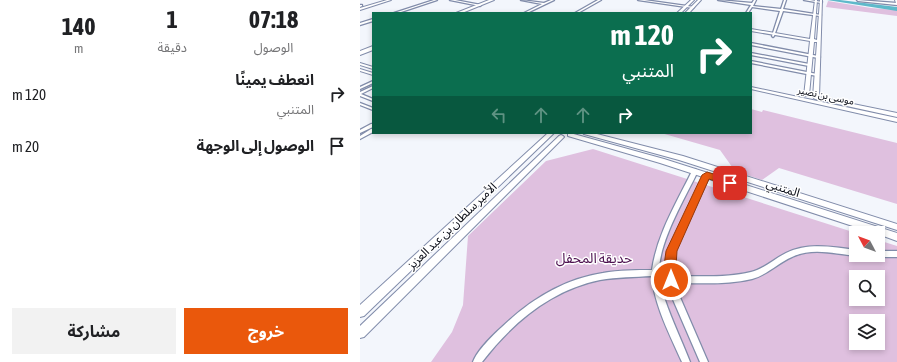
<!DOCTYPE html>
<html lang="ar">
<head>
<meta charset="utf-8">
<style>
	body { margin:0; font-family:"Asap Condensed","Noto Sans Arabic",sans-serif; background:#f2f2f2; color:#202124; direction:rtl; height:100vh; display:flex; flex-direction:column; font-size:15px; white-space:nowrap }
	* { box-sizing:border-box; margin:0 }
	p { font-size:13px; color:#757577 }
	.icon { flex:none; width:22px; height:22px; fill:none; stroke:currentColor; stroke-width:2; stroke-linecap:round; stroke-linejoin:round }
	.map { position:relative; flex:1; overflow:hidden; direction:ltr }
	.sheet { display:flex; flex-direction:column; background:#fff; width:360px }
	.sheet>* { flex:none }
	.hud { position:absolute; left:12px; top:12px; width:380px; height:122px; border-radius:0px; box-shadow:0 2px 6px #0003; direction:rtl; background:#0b6e4f; color:#fff; overflow:hidden }
	.needle { width:26px; rotate:311deg }
	.tools { position:absolute; left:489px; top:226px; display:grid; gap:8px }
	.tools a { display:grid; place-items:center; width:36px; height:36px; border-radius:0px; background:#fff; box-shadow:0 2px 6px #0003; font-size:20px }
	.pin { position:absolute; display:grid; place-items:center; width:34px; height:34px; color:#fff; margin:-17px; border-radius:8px; box-shadow:0 2px 6px #0006 }
	.me { position:absolute; width:44px; margin:-22px; rotate:0deg; stroke-linejoin:round; filter:drop-shadow(0 0 3px #0008) }
	.turn { display:flex; align-items:center; gap:14px; height:84px; padding:0 12px; font-size:18px }
	.turn .icon { width:52px; height:52px; stroke-width:2.5 }
	.turn b { display:block; font-size:28px; line-height:34px }
	.lanes { display:flex; align-items:center; height:38px; padding:0 12px; background:#0003; justify-content:center; gap:20px; direction:ltr }
	.lanes .off { opacity:.35 }
	.eta { display:flex; justify-content:space-evenly; align-items:center; height:68px; text-align:center }
	.eta b { font-size:24px; font-weight:700; line-height:28px }
	.button { display:flex; gap:8px; margin-top:auto; padding:8px 12px }
	.button a { flex:1; height:46px; border-radius:0px; background:#ea580c; color:#fff; font-size:16px; font-weight:700; line-height:46px; text-align:center }
	.button a+a { background:#f2f2f2; color:#202124 }
	ul { padding:0; list-style:none }
	li { display:flex; align-items:center; gap:12px; height:52px; padding:0 12px }
	li div { flex:1 }
	li b { display:block; font-size:15px }
	li em { font-style:normal }
	main { display:flex; flex:1; min-height:0 }
	.map>svg:first-child { display:block }
	.green { fill:#dfc0df; fill-rule:evenodd }
	.lines { fill:none; stroke-linecap:round; stroke-linejoin:round }
	.river { fill:#5eb9ca; fill-rule:evenodd }
	.minor-casing { stroke:#818caa; stroke-width:2.5 }
	.tertiary-casing { stroke:#818caa; stroke-width:2 }
	.trunk-casing { stroke:#818caa; stroke-width:2 }
	.minor { fill:#fff; fill-rule:evenodd }
	.tertiary { fill:#fff; fill-rule:evenodd }
	.trunk { fill:#fff; fill-rule:evenodd }
	.route { fill:#ea580c; stroke:#983908 }
	.labels { text-anchor:middle; stroke-width:3; stroke-linejoin:round; paint-order:stroke }
	.far-street-label { font-size:10px; fill:#080b15; stroke:#fff }
	.street-label { font-size:12px; fill:#080b15; stroke:#fff }
	.near-park-label { font-size:14px; fill:#4c104f; stroke:#fff }
</style>
</head>
<body>
<main>
<div class="map">
<svg width="537" height="362" viewBox="0 0 537 362">
	<rect width="100%" height="100%" fill="#f3f6fc"/>
	<!-- green -->
	<g class="green">
		<path d="M468 1 511 8 537 10V16L466 7Z"/>
		<path d="M391 109 402 112 403 110 537 143V204L419 168 402 180 375 171 360 150 301 133H391Z"/>
		<path d="M233 149 496 233V255H518V240L537 246V362H71L92 332 103 305 108 236 186 161ZM496 277H518V299H496ZM496 321H518V343H496Z"/>
	</g>
	<g class="lines">
		<!-- river -->
		<path class="river" d="M467 0H480L537 7V11Z"/>
		<defs>
			<g id="minor">
				<path d="M74 0H77L38 13H34Z"/>
				<path d="M90 0H95L121 5 120 6Z"/>
				<path d="M161 0 184 3 191 0H194L167 13H164L182 4Z"/>
				<path d="M238 0H241L218 13H215Z"/>
				<path d="M278 0H284L334 7 333 8Z"/>
				<path d="M358 0 392 3 394 0H396L393 6 421 9 424 0H426L423 9 461 15 460 16 423 11 414 36 413 37 412 36 420 11 392 7 388 13H386L391 5Z"/>
				<path d="M444 0H450L462 2 461 3Z"/>
				<path d="M497 0 537 3V5L498 1Z"/>
				<path d="M0 5H2V6L0 7Z"/>
				<path d="M13 19V21L0 25V23Z"/>
				<path d="M391 43 458 56 460 57 458 58 391 45Z"/>
				<path d="M391 53 449 64 451 65 449 66 391 55Z"/>
				<path d="M391 61 457 74 459 75 457 76 391 63Z"/>
				<path d="M13 81V83L0 89V87Z"/>
				<path d="M13 86V88L1 94 13 99V101L0 96V92Z"/>
				<path d="M0 103 13 108V110L0 105Z"/>
				<path d="M11 124H13V127L0 133V130Z"/>
				<path d="M11 129H13V132L0 139V136Z"/>
				<path d="M335 169 338 171C325 198 298 243 299 273 299 282 302 291 305 300 312 321 322 341 330 362H322C310 335 294 305 292 276 275 277 257 277 240 280 191 290 152 323 122 362H113C117 351 133 335 142 327 170 300 204 279 243 273 259 270 276 270 292 270 297 234 317 202 332 171Z"/>
				<path d="M347 173 350 175 315 251 314 266V276C340 276 366 278 391 272 404 269 414 259 426 253 448 242 473 247 496 250V255H498L496 256C476 254 452 247 432 257 418 263 407 275 392 279 367 285 341 283 316 283L319 295 348 362H340L311 295 307 280 306 266 309 251 344 175Z"/>
				<path d="M518 251H537V257H518L515 255H518Z"/>
			</g>
			<g id="tertiary">
				<path d="M27 0H31L0 10V8Z"/>
				<path d="M331 0H334L321 13H317Z"/>
				<path d="M338 0H341L329 13H325Z"/>
				<path d="M455 0H457L454 39 457 40 460 0H462L459 97 537 113V117L455 99 453 97 457 42H454L449 95 444 96 450 41 391 31V29L450 39Z"/>
				<path d="M535 0H537V3H536Z"/>
				<path d="M0 63 13 67V69L0 65Z"/>
				<path d="M0 69 13 73V75L0 71Z"/>
				<path d="M391 87 537 118V122L391 89Z"/>
				<path d="M188 133H194L4 316 0 317V305Z"/>
				<path d="M210 133 304 159 537 233V241L518 234V233H514L300 163 208 136V134Z"/>
				<path d="M223 133H233L323 156 537 224V230L319 160 224 134Z"/>
				<path d="M201 135 203 136 204 137 4 337 0 338V326L199 136Z"/>
			</g>
			<g id="trunk">
				<path d="M129 0H134L102 13H96Z"/>
				<path d="M13 46V50L0 55V51Z"/>
			</g>
		</defs>
		<!-- minor casing -->
		<use href="#minor" class="minor-casing"/>
		<!-- tertiary casing -->
		<use href="#tertiary" class="tertiary-casing"/>
		<!-- trunk casing -->
		<use href="#trunk" class="trunk-casing"/>
		<!-- minor -->
		<use href="#minor" class="minor"/>
		<!-- tertiary -->
		<use href="#tertiary" class="tertiary"/>
		<!-- trunk -->
		<use href="#trunk" class="trunk"/>
	</g>
	<!-- route -->
	<path class="route" d="M347 172 373 180 375 183 370 186 349 179 317 251 316 266 317 280 315 284 311 286 306 284 305 280 304 266 306 251 342 175Z"/>
	<g class="labels">
		<!-- far-street labels -->
		<g class="far-street-label">
			<text transform="translate(466 95) rotate(12)" y="4">موسى بن نصير</text>
		</g>
		<!-- street labels -->
		<g class="street-label">
			<text transform="translate(423 188) rotate(18)" y="4">المتنبي</text>
			<text transform="translate(92 226) rotate(-44)" y="4">الأمير سلطان بن عبد العزيز</text>
		</g>
		<!-- near-park labels -->
		<g class="near-park-label">
			<text x="234" y="263">حديقة المحفل</text>
		</g>
	</g>
</svg>
<div class="tools">
<a><svg class="needle" viewBox="-14 -14 28 28"><path d="M0-13l5 13h-10z" fill="#e53935"/><path d="M0 13l5-13h-10z" fill="#757577"/></svg></a>
<a><svg class="icon" aria-label="search" viewBox="0 0 24 24"><circle cx="10" cy="10" r="6"/><path d="M15 15l6 6"/></svg></a>
<a><svg class="icon" aria-label="layers" viewBox="0 0 24 24"><path d="M12 4l9 5-9 5-9-5zM3 14l9 5 9-5"/></svg></a>
</div>
<div class="pin" style="left:370px;top:183px;background:#d93025"><svg class="icon" aria-label="arrive" viewBox="0 0 24 24"><path d="M6 21V4h12l-3 4 3 4H6"/></svg></div>
<svg class="me" style="left:311px;top:280px" viewBox="-20 -20 40 40"><circle r="17" fill="#ea580c" stroke="#fff" stroke-width="3"/><path d="M0-11L8 9 0 5-8 9z" fill="#fff"/></svg>
<div class="hud">
<div class="turn"><svg class="icon" aria-label="right" viewBox="0 0 24 24"><path d="M7 20v-9h11M14 6l5 5-5 5"/></svg><div><b>120 m</b>المتنبي</div></div>
<div class="lanes"><svg class="icon off" aria-label="left" viewBox="0 0 24 24"><path d="M17 20v-9H6M10 6l-5 5 5 5"/></svg><svg class="icon off" aria-label="ahead" viewBox="0 0 24 24"><path d="M12 20V5M6 11l6-6 6 6"/></svg><svg class="icon off" aria-label="ahead" viewBox="0 0 24 24"><path d="M12 20V5M6 11l6-6 6 6"/></svg><svg class="icon" aria-label="right" viewBox="0 0 24 24"><path d="M7 20v-9h11M14 6l5 5-5 5"/></svg></div>
</div>
</div>
<section class="sheet">
<div class="eta">
<div><b>07:18</b><p>الوصول</p></div>
<div><b>1</b><p>دقيقة</p></div>
<div><b>140</b><p>m</p></div>
</div>
<ul>
<li><svg class="icon" aria-label="right" viewBox="0 0 24 24"><path d="M7 20v-9h11M14 6l5 5-5 5"/></svg><div><b>انعطف يمينًا</b><p>المتنبي</p></div><em>120 m</em></li>
<li><svg class="icon" aria-label="arrive" viewBox="0 0 24 24"><path d="M6 21V4h12l-3 4 3 4H6"/></svg><div><b>الوصول إلى الوجهة</b></div><em>20 m</em></li>
</ul>
<div class="button"><a>خروج</a><a>مشاركة</a></div>
</section>
</main>
</body>
</html>
